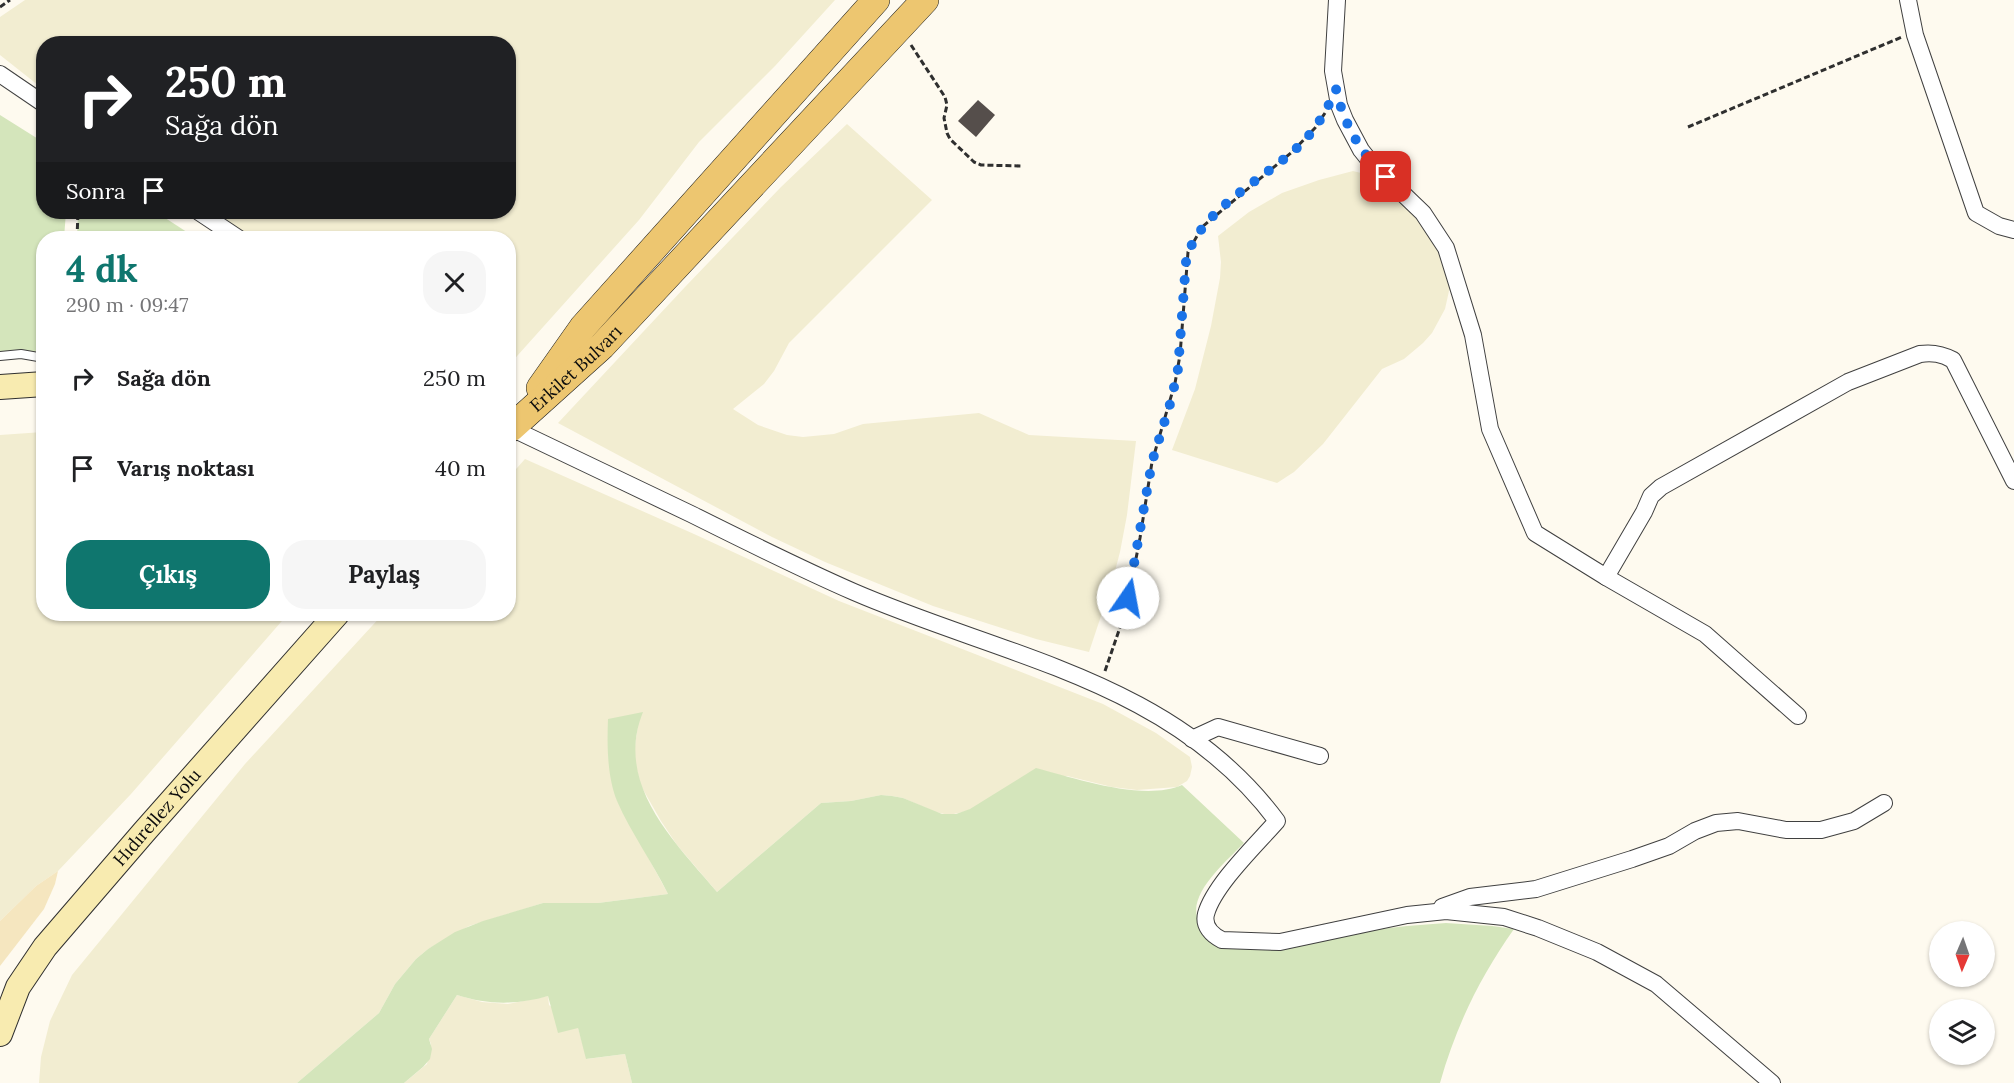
<!DOCTYPE html>
<html lang="tr">
<head>
<meta charset="utf-8">
<style>
	body { margin:0; font-family:Lora,serif; background:#f6f6f6; color:#202124; height:100vh; display:flex; flex-direction:column; font-size:22px; white-space:nowrap }
	* { box-sizing:border-box; margin:0 }
	p { font-size:20px; color:#757577 }
	.icon { flex:none; width:33px; height:33px; fill:none; stroke:currentColor; stroke-width:2; stroke-linecap:round; stroke-linejoin:round }
	.map { position:relative; flex:1; overflow:hidden }
	.panel { position:absolute; left:36px; top:231px; width:480px; height:390px; display:flex; flex-direction:column; background:#fff; border-radius:24px; box-shadow:0 2px 4px #0004 }
	.panel>* { flex:none }
	.hud { position:absolute; left:36px; top:36px; width:480px; height:183px; border-radius:24px; box-shadow:0 2px 4px #0004; background:#202124; color:#fff; overflow:hidden }
	.needle { width:39px; rotate:182deg }
	.controls { position:absolute; left:1929px; top:921px; display:grid; gap:12px }
	.controls a { display:grid; place-items:center; width:66px; height:66px; border-radius:50%; background:#fff; box-shadow:0 2px 4px #0004; font-size:30px }
	.pin { position:absolute; display:grid; place-items:center; width:51px; height:51px; color:#fff; margin:-26px; border-radius:12px; box-shadow:0 3px 9px #0006 }
	.me { position:absolute; width:66px; margin:-33px; rotate:12deg; stroke-linejoin:round; filter:drop-shadow(0 0 4px #0008) }
	.turn { display:flex; align-items:center; gap:21px; height:126px; padding:0 30px; font-size:27px }
	.turn .icon { width:78px; height:78px; stroke-width:2.5 }
	.turn b { display:block; font-size:42px; line-height:51px }
	.then { display:flex; align-items:center; height:57px; padding:0 30px; background:#0003; gap:12px; font-size:22px }
	.round { display:grid; place-items:center; flex:none; width:63px; height:63px; border-radius:24px; background:#f6f6f6 }
	.headline { display:flex; align-items:center; justify-content:space-between; height:102px; padding:0 30px }
	h1 { font-size:36px; font-weight:700; line-height:45px; color:#0f766e }
	.button { display:flex; gap:12px; margin-top:auto; padding:12px 30px }
	.button a { flex:1; height:69px; border-radius:24px; background:#0f766e; color:#fff; font-size:24px; font-weight:700; line-height:69px; text-align:center }
	.button a+a { background:#f6f6f6; color:#202124 }
	ul { padding:0; list-style:none }
	li { display:flex; align-items:center; gap:18px; height:90px; padding:0 30px }
	li div { flex:1 }
	li b { display:block; font-size:22px }
	li em { font-style:normal }
	.map>svg:first-child { display:block }
	.farmland { fill:#f2edd1 }
	.green { fill:#d4e5bb }
	.sand { fill:#f5e6bf }
	.building { fill:#554e4b }
	.lines { fill:none; stroke-linecap:round; stroke-linejoin:round }
	.lane-casing { stroke:#404040; stroke-width:10 }
	.street-casing { stroke:#404040; stroke-width:18 }
	.secondary-casing { stroke:#2f2f2f; stroke-width:26 }
	.primary-casing { stroke:#1e1e1e; stroke-width:28 }
	.path { stroke:#2f2f2f; stroke-width:3; stroke-dasharray:6 3; stroke-linecap:butt }
	.lane { stroke:#fff; stroke-width:8 }
	.street { stroke:#fff; stroke-width:16 }
	.secondary { stroke:#f8ebb0; stroke-width:24 }
	.primary { stroke:#edc670; stroke-width:27 }
	.route { stroke:#1a73e8; stroke-width:10; stroke-dasharray:0 18 }
	.labels { text-anchor:middle; stroke-width:6; stroke-linejoin:round; paint-order:stroke }
	.street-label { font-size:18px; fill:#0d0d0d; stroke:#fff }
</style>
</head>
<body>
<div class="map">
<svg width="2014" height="1083" viewBox="0 0 2014 1083">
	<rect width="100%" height="100%" fill="#fefaef"/>
	<!-- farmland -->
	<g class="farmland">
		<path d="M25 0H835L775 66 699 142 639 220 509 365 508 238H253L212 212H508V44H44L43 89 0 55V17Z"/>
		<path d="M847 124 932 200 789 343 774 371 764 384 733 409 758 425 787 435 803 437 834 434 863 424 979 413 1029 435 1136 441 1127 515 1120 552 1111 586 1089 652 1036 639 933 606 825 562 772 537 558 423 685 287 781 187Z"/>
		<path d="M1353 171 1369 175 1390 188 1436 239 1451 282 1445 309 1432 333 1423 343 1404 359 1382 369 1323 444 1294 472 1277 483 1172 450 1195 389 1211 326 1220 278 1221 262 1218 236 1249 212 1282 193 1319 180Z"/>
		<path d="M43 432 44 614H288L131 794 58 871 36 886 0 921V435Z"/>
		<path d="M525 459 694 534 839 601 1103 704 1156 733 1190 757 1192 767 1190 776 1187 781 1177 787 1137 790 1112 787 1067 776 963 812 949 815 935 812 903 798 892 796 881 795 851 801 821 803 717 892 677 845 661 821 641 786 635 763 634 752 638 725 608 719V755L617 800 668 894 598 903H543L469 926 428 949 416 959 395 984 379 1013 297 1083H39L41 1057 50 1021 72 975 245 764 383 614H508L509 477Z"/>
		<path d="M457 995 482 1002 508 1004 548 996 549 1005 578 1028 587 1059 625 1054 632 1083H404L427 1064 431 1044 429 1039Z"/>
	</g>
	<!-- green -->
	<g class="green">
		<path d="M0 115 43 142 44 212H66L64 238H44L43 343 32 355 0 357Z"/>
		<path d="M78 212H156L196 238H77Z"/>
		<path d="M643 712C614 784 674 841 717 892L821 803 851 801 881 795 892 796 903 798 942 814H956L970 809 1036 768C1075 778 1143 802 1182 785L1244 843C1228 860 1190 891 1197 917 1199 925 1205 930 1210 936L1328 935 1407 926 1446 923 1492 926 1514 929C1480 977 1456 1026 1440 1083H632L625 1054 586 1059 578 1028 558 1033 548 996C517 1005 488 1005 457 995L429 1039 432 1049 430 1059 423 1067 404 1083H297L379 1013 395 984 416 959 428 949 455 932 483 921 543 903H598L668 894C653 863 631 833 617 801 607 776 607 745 608 719Z"/>
	</g>
	<!-- sand -->
	<path class="sand" d="M58 871 55 884 44 909 0 966V921L36 886Z"/>
	<!-- building -->
	<path class="building" d="M978 100 995 115 976 137 958 121Z"/>
	<g class="lines">
		<defs>
			<path id="lane" d="M0 356 21 354 44 358"/>
			<g id="street">
				<path d="M1337 0 1333 71 1339 105 1345 120 1361 150 1373 165 1423 213 1446 248 1473 335 1490 429 1535 533 1606 577 1644 512 1651 496 1661 487 1848 382 1920 354C1933 352 1942 354 1953 360L2014 481"/>
				<path d="M1908 0 1915 35 1976 213 1999 226 2014 230"/>
				<path d="M0 74 44 104"/>
				<path d="M199 212 238 238"/>
				<path d="M511 428C571 457 631 485 691 514 745 541 799 568 854 592 1004 657 1173 681 1277 821 1256 845 1214 885 1206 914 1203 926 1212 935 1222 940L1280 942 1407 915 1446 911 1504 917 1538 928 1597 952 1656 984 1772 1083"/>
				<path d="M1606 577 1705 634 1798 716"/>
				<path d="M1192 739 1218 727 1320 756"/>
				<path d="M1442 907 1470 897 1536 889 1632 859 1669 846 1695 831 1716 823 1738 821 1786 830H1821L1854 821 1884 803"/>
			</g>
			<g id="secondary">
				<path d="M0 387 44 384"/>
				<path id="s1" d="M0 1034 18 987 45 947 144 832 337 614"/>
			</g>
			<g id="primary">
				<path d="M540 388 583 327 876 0"/>
				<path id="s2" d="M511 428 602 346 925 0"/>
			</g>
		</defs>
		<!-- lane casing -->
		<use href="#lane" class="lane-casing"/>
		<!-- street casing -->
		<use href="#street" class="street-casing"/>
		<!-- secondary casing -->
		<use href="#secondary" class="secondary-casing"/>
		<!-- primary casing -->
		<use href="#primary" class="primary-casing"/>
		<!-- path -->
		<g class="path">
			<path d="M0 7 10 0"/>
			<path d="M911 45 945 97 947 105 944 118 947 133 950 139 974 162 981 165 1021 166"/>
			<path d="M1688 127 1902 37"/>
			<path d="M77 238 78 212"/>
			<path d="M1105 671 1126 610 1140 538 1152 462 1175 383 1180 355 1188 252 1202 227 1292 152 1315 128 1325 113"/>
		</g>
		<!-- lane -->
		<use href="#lane" class="lane"/>
		<!-- street -->
		<use href="#street" class="street"/>
		<!-- secondary -->
		<use href="#secondary" class="secondary"/>
		<!-- primary -->
		<use href="#primary" class="primary"/>
	</g>
	<g class="lines">
		<!-- route -->
		<path class="route" d="M1128 598 1152 462 1171 401 1178 369 1186 262C1196 210 1270 177 1304 141 1318 126 1328 108 1336 89 1344 125 1360 152 1386 177"/>
	</g>
	<g class="labels">
		<!-- street labels -->
		<g class="street-label">
			<text dy="6" stroke="none"><textPath href="#s2" startOffset="88">Erkilet Bulvarı</textPath></text>
			<text dy="6" stroke="none"><textPath href="#s1" startOffset="270">Hıdırellez Yolu</textPath></text>
		</g>
	</g>
</svg>
<div class="controls">
<a><svg class="needle" viewBox="-14 -14 28 28"><path d="M0-13l5 13h-10z" fill="#e53935"/><path d="M0 13l5-13h-10z" fill="#757577"/></svg></a>
<a><svg class="icon" aria-label="layers" viewBox="0 0 24 24"><path d="M12 4l9 5-9 5-9-5zM3 14l9 5 9-5"/></svg></a>
</div>
<div class="pin" style="left:1386px;top:177px;background:#d93025"><svg class="icon" aria-label="arrive" viewBox="0 0 24 24"><path d="M6 21V4h12l-3 4 3 4H6"/></svg></div>
<svg class="me" style="left:1128px;top:598px" viewBox="-20 -20 40 40"><circle r="19" fill="#fff"/><path d="M0-13L10 11 0 6-10 11z" fill="#1a73e8"/></svg>
<div class="hud">
<div class="turn"><svg class="icon" aria-label="right" viewBox="0 0 24 24"><path d="M7 20v-9h11M14 6l5 5-5 5"/></svg><div><b>250 m</b>Sağa dön</div></div>
<div class="then">Sonra<svg class="icon" aria-label="arrive" viewBox="0 0 24 24"><path d="M6 21V4h12l-3 4 3 4H6"/></svg></div>
</div>
<section class="panel">
<div class="headline"><div><h1>4 dk</h1><p>290 m · 09:47</p></div><a class="round"><svg class="icon" aria-label="close" viewBox="0 0 24 24"><path d="M6 6l12 12M18 6L6 18"/></svg></a></div>
<ul>
<li><svg class="icon" aria-label="right" viewBox="0 0 24 24"><path d="M7 20v-9h11M14 6l5 5-5 5"/></svg><div><b>Sağa dön</b></div><em>250 m</em></li>
<li><svg class="icon" aria-label="arrive" viewBox="0 0 24 24"><path d="M6 21V4h12l-3 4 3 4H6"/></svg><div><b>Varış noktası</b></div><em>40 m</em></li>
</ul>
<div class="button"><a>Çıkış</a><a>Paylaş</a></div>
</section>
</div>
</body>
</html>
